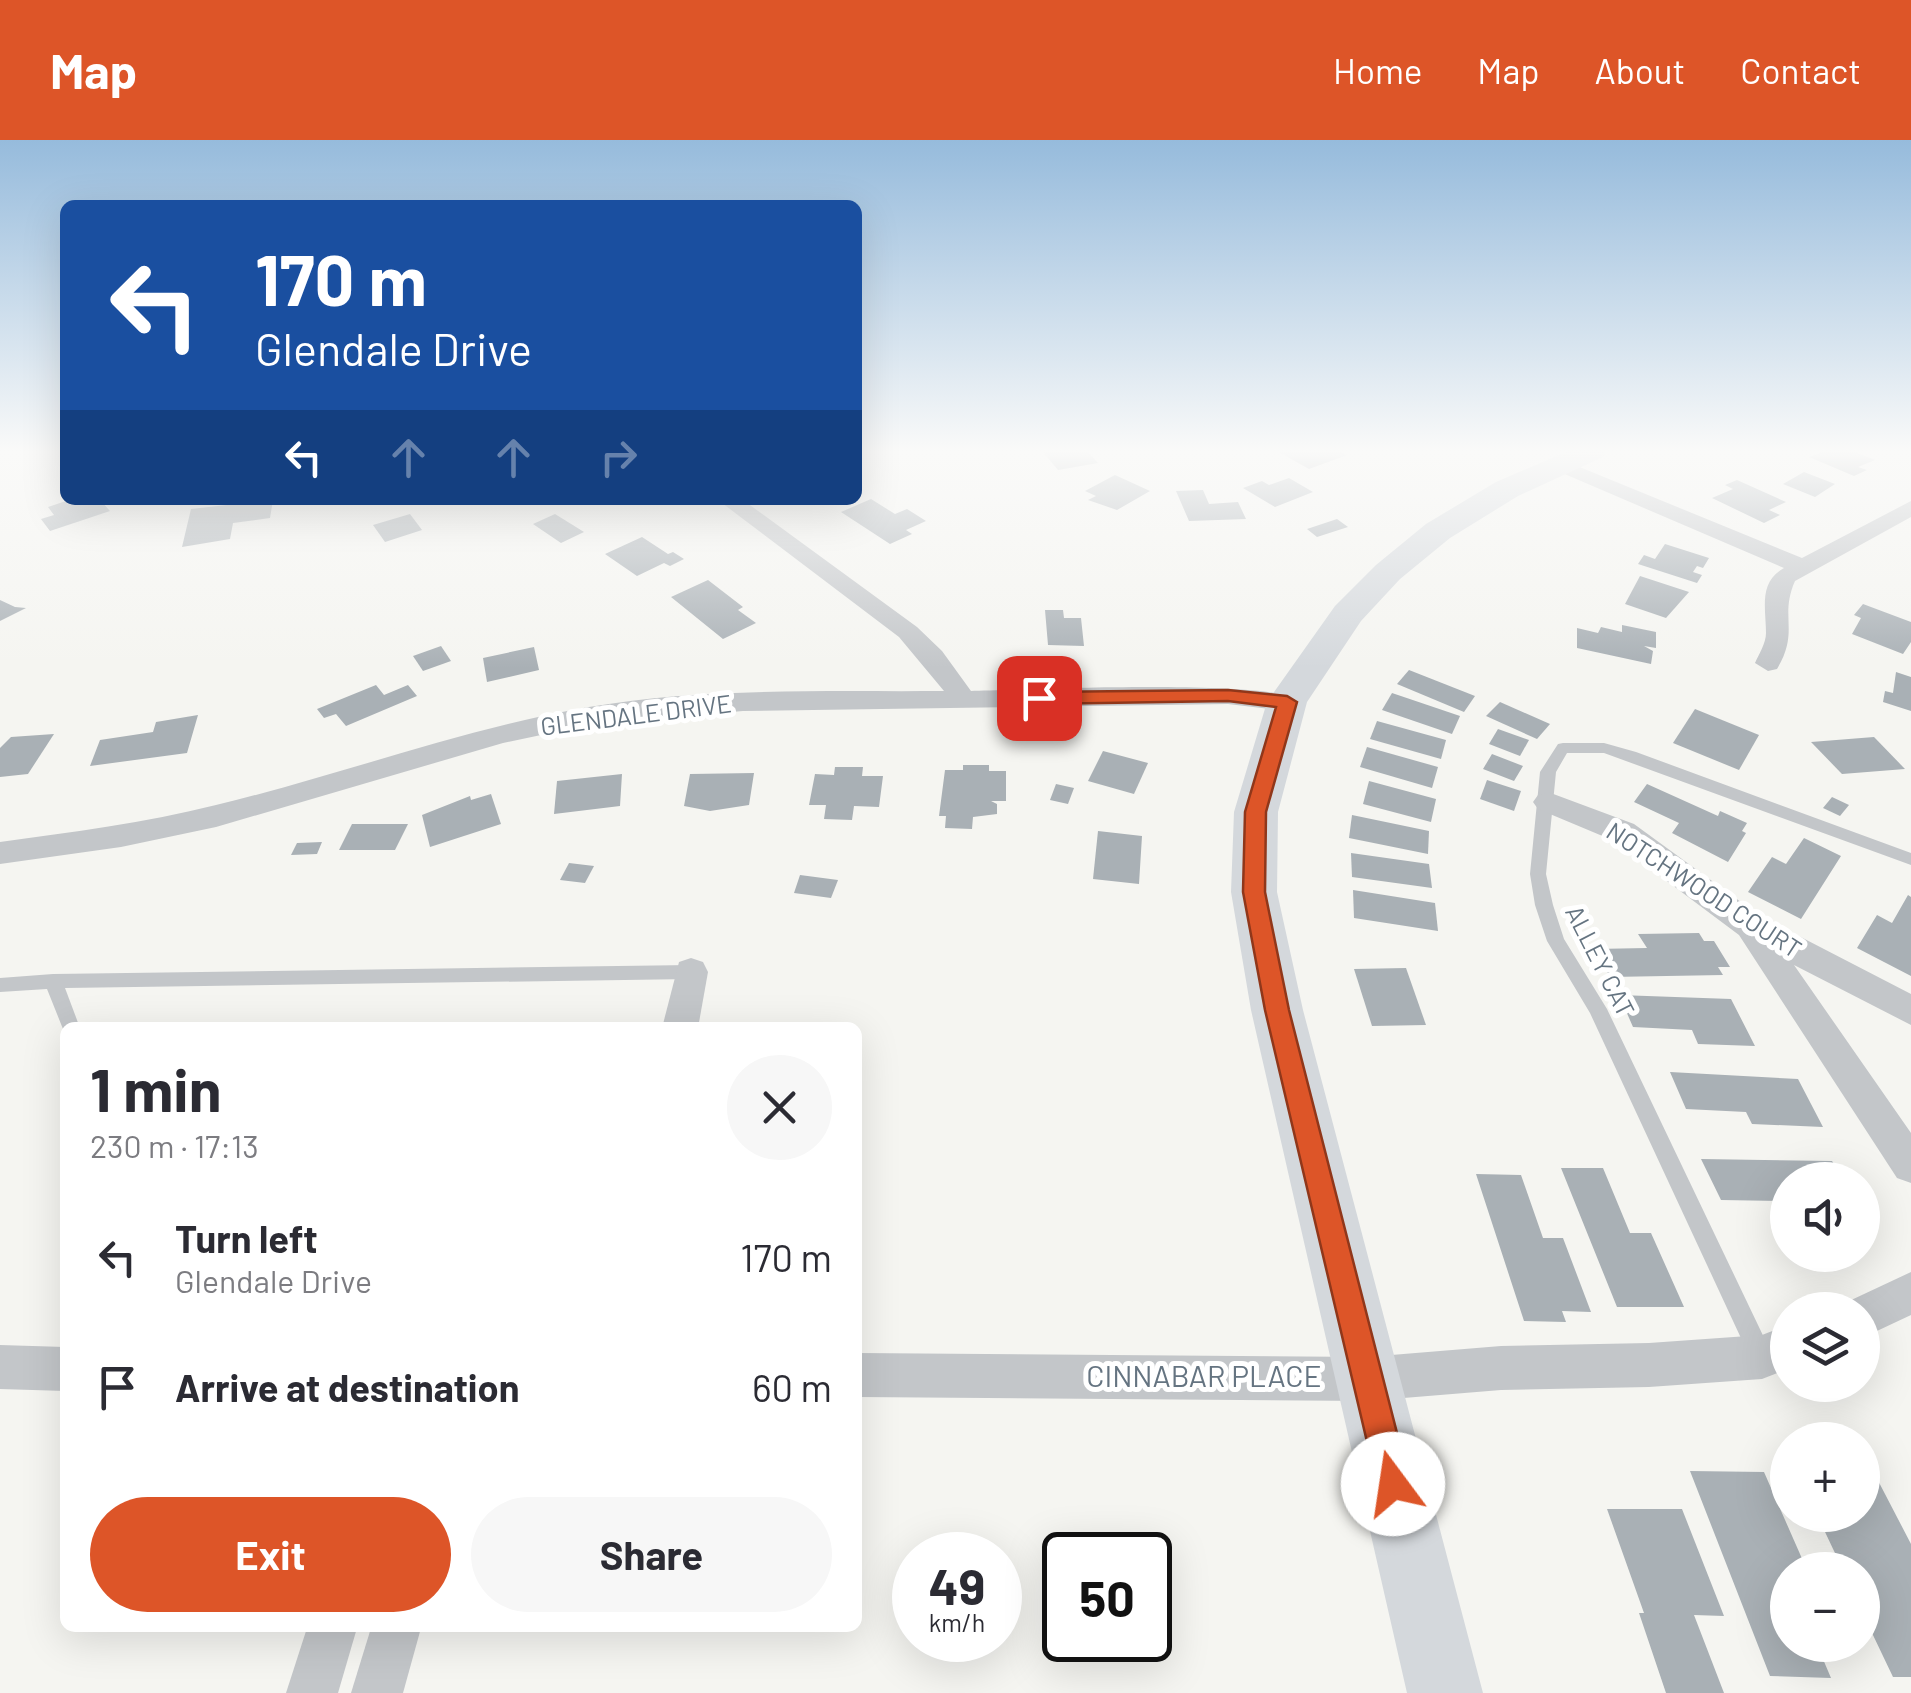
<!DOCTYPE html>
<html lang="en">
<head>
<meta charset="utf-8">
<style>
	body { margin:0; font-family:Barlow,sans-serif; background:#f7f7f7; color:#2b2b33; height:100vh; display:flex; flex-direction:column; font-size:38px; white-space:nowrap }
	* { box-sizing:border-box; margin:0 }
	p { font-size:32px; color:#7c7c81 }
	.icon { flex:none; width:55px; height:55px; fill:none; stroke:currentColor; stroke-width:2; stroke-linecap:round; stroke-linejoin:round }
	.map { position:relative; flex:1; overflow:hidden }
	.drawer { position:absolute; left:60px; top:882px; width:802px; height:610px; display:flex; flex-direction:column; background:#fff; border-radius:15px; box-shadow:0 10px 40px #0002 }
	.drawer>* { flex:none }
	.banner { position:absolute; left:60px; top:60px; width:802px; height:305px; border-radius:15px; box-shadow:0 10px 40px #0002; background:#1a4fa0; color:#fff; overflow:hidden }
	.buttons { position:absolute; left:1770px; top:1022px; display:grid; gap:20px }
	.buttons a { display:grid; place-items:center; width:110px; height:110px; border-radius:50%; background:#fff; box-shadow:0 10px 40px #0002; font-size:50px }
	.speed { position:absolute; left:892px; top:1392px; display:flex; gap:20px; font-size:50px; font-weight:700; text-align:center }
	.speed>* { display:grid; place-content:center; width:130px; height:130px; border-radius:50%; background:#fff; box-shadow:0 10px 40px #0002; line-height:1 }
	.speed small { font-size:25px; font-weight:400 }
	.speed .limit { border:5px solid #111; border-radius:15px; background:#fff; color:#111 }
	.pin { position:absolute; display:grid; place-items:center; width:85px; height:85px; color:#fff; margin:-42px; border-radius:20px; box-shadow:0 5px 15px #0006 }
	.me { position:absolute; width:110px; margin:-55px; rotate:346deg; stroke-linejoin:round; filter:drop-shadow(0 0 8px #0008) }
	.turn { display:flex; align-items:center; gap:35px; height:210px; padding:0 30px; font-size:45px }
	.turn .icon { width:130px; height:130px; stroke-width:2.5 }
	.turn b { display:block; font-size:70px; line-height:85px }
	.lanes { display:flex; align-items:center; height:95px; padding:0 30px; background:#0003; justify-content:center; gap:50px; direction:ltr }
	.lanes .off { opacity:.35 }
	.round { display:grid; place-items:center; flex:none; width:105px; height:105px; border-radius:52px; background:#f7f7f7 }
	.overview { display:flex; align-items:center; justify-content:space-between; height:170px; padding:0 30px }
	h1 { font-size:60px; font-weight:700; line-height:75px }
	.action { display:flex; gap:20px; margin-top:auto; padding:20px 30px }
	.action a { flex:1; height:115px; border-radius:60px; background:#dd5528; color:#fff; font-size:40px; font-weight:700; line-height:115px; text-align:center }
	.action a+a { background:#f7f7f7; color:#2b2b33 }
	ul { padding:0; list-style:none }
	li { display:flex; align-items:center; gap:30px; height:130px; padding:0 30px }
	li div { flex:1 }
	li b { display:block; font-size:38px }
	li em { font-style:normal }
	header { display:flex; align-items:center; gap:60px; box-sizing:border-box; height:140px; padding:0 50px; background:#dd5528; color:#fff }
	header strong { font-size:48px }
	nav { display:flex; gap:55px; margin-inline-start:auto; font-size:35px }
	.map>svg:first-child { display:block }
	.building { fill:#a9b0b5 }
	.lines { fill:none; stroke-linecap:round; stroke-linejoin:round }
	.lane { fill:#c3c6c9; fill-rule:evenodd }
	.street { fill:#c3c6c9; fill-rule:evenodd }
	.secondary { fill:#d4d8dc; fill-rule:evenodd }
	.route { fill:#dd5528; stroke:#90371a; stroke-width:2.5 }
	.labels { text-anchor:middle; stroke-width:10; stroke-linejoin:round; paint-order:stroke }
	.street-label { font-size:25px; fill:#657481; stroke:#fff }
	.near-street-label { font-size:30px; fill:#657481; stroke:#fff }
</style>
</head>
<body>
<header>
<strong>Map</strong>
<nav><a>Home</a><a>Map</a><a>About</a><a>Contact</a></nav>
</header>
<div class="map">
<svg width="1911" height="1553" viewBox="0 0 1911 1553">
	<rect width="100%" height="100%" fill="#f5f5f1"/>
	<!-- building -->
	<g class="building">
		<path d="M1042 311 1088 312 1098 323 1058 330Z"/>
		<path d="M1277 311H1339L1347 315 1309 329Z"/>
		<path d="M1824 311H1853L1875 320 1858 327 1867 330 1854 336 1809 317Z"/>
		<path d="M1804 332 1835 344 1815 357 1783 344Z"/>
		<path d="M1115 335 1150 351 1117 370 1088 360 1096 356 1085 351Z"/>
		<path d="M1289 338 1313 352 1275 367 1243 348 1262 341 1269 345Z"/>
		<path d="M1737 340 1786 362 1769 370 1780 375 1764 383 1712 358 1733 349 1725 345Z"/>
		<path d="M1203 350 1209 364 1238 362 1246 379 1189 381 1176 351Z"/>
		<path d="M871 359 895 374 907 369 926 381 906 390 912 394 890 404 841 372Z"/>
		<path d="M69 360H79L83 365 100 360 110 371 50 391 41 379 54 375 48 367Z"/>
		<path d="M273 360 270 378 233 383 230 399 182 407 191 369Z"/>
		<path d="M410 374 422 390 385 402 373 385Z"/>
		<path d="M555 374 584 392 561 403 533 384Z"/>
		<path d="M1337 379 1348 387 1317 397 1307 389Z"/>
		<path d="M642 397 668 414 673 412 684 419 670 426 664 423 637 436 605 414Z"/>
		<path d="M1665 404 1709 418 1703 428 1697 426 1693 432 1702 435 1697 443 1638 424 1644 415 1655 419Z"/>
		<path d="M1640 436 1689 452 1666 478 1625 464Z"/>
		<path d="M708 440 743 467 738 470 756 483 723 499 671 457Z"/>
		<path d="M0 460 15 467 26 468 0 481Z"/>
		<path d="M1863 464 1911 482V502L1903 514 1852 494 1861 478 1854 475Z"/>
		<path d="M1045 470H1063L1064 478H1081L1084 506 1048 505Z"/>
		<path d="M1622 485 1656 492V508L1644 506 1653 511 1651 524 1577 508V488L1598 493 1601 487 1622 492Z"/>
		<path d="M441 506 451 521 423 531 413 516Z"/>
		<path d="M534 507 539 530 487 542 483 518Z"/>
		<path d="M1409 530 1475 556 1464 572 1397 544Z"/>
		<path d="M1896 532 1911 537V571L1883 562 1885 551 1893 553Z"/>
		<path d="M376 545 384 555 408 545 417 556 346 586 336 574 324 578 317 569Z"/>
		<path d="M1392 553 1460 576 1452 594 1382 570Z"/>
		<path d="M1500 562 1550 584 1537 599 1486 576Z"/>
		<path d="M1695 569 1759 595 1739 630 1673 603Z"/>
		<path d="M198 575 187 613 90 626 100 600 153 592 156 582Z"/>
		<path d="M1377 581 1446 600 1441 619 1370 599Z"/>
		<path d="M1498 589 1529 600 1520 616 1489 604Z"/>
		<path d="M54 594 28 634 0 637V608L11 597Z"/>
		<path d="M1874 597 1905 629 1842 634 1811 602Z"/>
		<path d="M1367 607 1438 627 1432 648 1360 627Z"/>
		<path d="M1103 611 1148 623 1134 654 1088 641Z"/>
		<path d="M1492 614 1523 626 1514 641 1483 629Z"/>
		<path d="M963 625H989V631H1006V661H991L997 664V674L973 677 972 689 945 688 946 676H939L945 630H963Z"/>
		<path d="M835 627H863L862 636H883L879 667 854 666 852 680 824 679 826 665H809L815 634 834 635Z"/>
		<path d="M754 633 749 665 710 671 684 666 690 634Z"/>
		<path d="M622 634 620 666 554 674 557 641Z"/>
		<path d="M1487 640 1521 651 1514 671 1480 659Z"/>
		<path d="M1369 641 1436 659 1431 682 1363 664Z"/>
		<path d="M1056 644 1074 648 1068 664 1050 660Z"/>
		<path d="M1647 644 1718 676 1720 671 1747 683 1742 691 1746 693 1728 722 1672 693 1679 683 1634 662Z"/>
		<path d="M491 654 501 684 430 707 422 675 470 656 471 660Z"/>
		<path d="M1832 657 1849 665 1840 676 1823 668Z"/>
		<path d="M1352 675 1429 691 1428 714 1349 698Z"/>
		<path d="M352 684H408L395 710H339Z"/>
		<path d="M1098 691 1142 696 1139 744 1093 739Z"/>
		<path d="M1804 698 1841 716 1801 779 1748 752 1772 717 1786 724Z"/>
		<path d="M322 702 317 714 291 715 297 703Z"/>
		<path d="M1351 713 1429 724 1432 748 1352 737Z"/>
		<path d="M569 723 594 726 585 743 560 740Z"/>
		<path d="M800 735 838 740 831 758 794 753Z"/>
		<path d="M1353 750 1435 763 1438 791 1354 778Z"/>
		<path d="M1908 755 1911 757V836L1857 808 1877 775 1892 783Z"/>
		<path d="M1699 793 1704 801H1714L1730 827H1718L1723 835 1610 837 1595 809 1647 808 1638 794Z"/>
		<path d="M1406 828 1426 885 1372 886 1354 829Z"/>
		<path d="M1619 855 1731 859 1755 906 1698 904 1692 890 1633 887Z"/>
		<path d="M1670 932 1798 939 1823 987 1752 984 1746 972 1686 969Z"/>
		<path d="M1701 1019 1832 1021 1840 1033 1855 1034 1859 1040H1788V1067L1784 1061 1721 1060Z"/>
		<path d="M1561 1028H1603L1630 1093H1651L1684 1167H1617Z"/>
		<path d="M1476 1034 1521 1035 1543 1098H1563L1591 1172 1562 1171 1566 1182 1524 1181Z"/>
		<path d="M1862 1329H1872L1911 1404V1537H1893L1862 1472V1430H1843L1817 1375H1862Z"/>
		<path d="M1690 1331 1764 1332 1807 1430H1788V1505H1817L1831 1538 1770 1536Z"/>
		<path d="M1607 1369H1682L1724 1476 1694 1475 1724 1553H1666L1639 1473H1644Z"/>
	</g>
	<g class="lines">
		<!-- lane -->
		<g class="lane">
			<path d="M1563 603H1604L1636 612 1911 713V725L1604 613H1567L1556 632 1546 734 1553 765 1564 799 1607 869 1769 1208 1773 1216 1769 1224 1761 1228 1753 1224 1590 873 1547 801 1535 765 1530 734 1540 632 1558 604Z"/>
			<path d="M691 825 697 827 700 832 697 837 691 839 65 848 80 888H65V894L47 849 0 852V838L53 834Z"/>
		</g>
		<!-- street -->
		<g class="street">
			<path d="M1560 319 1802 418 1911 361V377L1795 441C1779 477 1800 491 1777 529L1768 531 1755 523C1759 514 1766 503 1766 493 1766 469 1758 442 1784 428L1553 329 1550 325 1553 321Z"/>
			<path d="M718 360H743L917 487 942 511 971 551C1016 550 1283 538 1300 562L1287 571 1228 564 743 571 593 584 503 603 216 687 121 707 0 724V702C72 692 145 683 216 665 341 635 462 589 589 567 705 547 827 552 944 551L899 497Z"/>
			<path d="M1548 652 1634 684 1760 776 1911 854V885L1794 825 1911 993V1043L1897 1038 1739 795 1612 700 1538 669 1533 662 1538 655Z"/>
			<path d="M691 818 703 822 708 832 698 888H662L679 822Z"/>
			<path d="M1911 1132V1175L1862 1198V1170H1843L1847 1162Z"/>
			<path d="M1788 1185V1229L1762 1239 1649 1247 1501 1250 1367 1261 858 1257V1213L1367 1217 1501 1206 1649 1203 1762 1195Z"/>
			<path d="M0 1205 65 1207V1251L0 1249Z"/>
			<path d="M307 1488H357L338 1553H286Z"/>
			<path d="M371 1488H421L403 1553H351Z"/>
		</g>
		<!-- secondary -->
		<path class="secondary" d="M1568 311H1607L1603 317 1518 356 1450 398 1400 439 1361 481 1307 562 1278 672 1277 752 1303 870 1483 1553H1407L1251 870 1231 752 1234 672 1267 562 1335 466 1376 425 1426 384 1496 342Z"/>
	</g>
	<!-- sky -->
	<linearGradient id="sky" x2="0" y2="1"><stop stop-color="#96bbdc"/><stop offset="0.59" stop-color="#fafaf9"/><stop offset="1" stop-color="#fafaf9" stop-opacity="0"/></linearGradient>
	<rect width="1911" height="528" fill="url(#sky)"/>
	<!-- route -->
	<path class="route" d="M1228 550 1287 556 1297 562 1266 672 1265 752 1289 870 1410 1344 1405 1355 1393 1360 1382 1355 1377 1344 1265 870 1243 752 1245 672 1276 567 1228 561 1039 564 1029 558 1039 552Z"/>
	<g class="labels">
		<!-- street labels -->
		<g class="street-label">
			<text transform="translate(636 575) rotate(-7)" y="9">GLENDALE DRIVE</text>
			<text transform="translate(1704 750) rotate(33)" y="9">NOTCHWOOD COURT</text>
			<text transform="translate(1600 821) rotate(63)" y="9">ALLEY CAT</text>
		</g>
		<!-- near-street labels -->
		<g class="near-street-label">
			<text x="1204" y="1247">CINNABAR PLACE</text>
		</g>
	</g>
</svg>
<div class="buttons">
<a><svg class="icon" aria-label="sound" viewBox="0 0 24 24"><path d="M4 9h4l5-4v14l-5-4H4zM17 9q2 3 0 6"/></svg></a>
<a><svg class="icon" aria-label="layers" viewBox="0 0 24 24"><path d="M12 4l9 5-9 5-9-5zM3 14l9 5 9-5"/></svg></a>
<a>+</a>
<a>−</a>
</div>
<div class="speed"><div>49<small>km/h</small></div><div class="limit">50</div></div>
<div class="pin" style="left:1039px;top:558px;background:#d93025"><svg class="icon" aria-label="arrive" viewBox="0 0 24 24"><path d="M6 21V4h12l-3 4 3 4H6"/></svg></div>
<svg class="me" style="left:1393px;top:1344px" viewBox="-20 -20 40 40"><circle r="19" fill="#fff"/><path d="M0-13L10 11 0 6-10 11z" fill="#dd5528"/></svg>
<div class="banner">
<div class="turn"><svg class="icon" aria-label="left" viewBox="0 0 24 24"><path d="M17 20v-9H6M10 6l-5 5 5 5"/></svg><div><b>170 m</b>Glendale Drive</div></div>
<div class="lanes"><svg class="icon" aria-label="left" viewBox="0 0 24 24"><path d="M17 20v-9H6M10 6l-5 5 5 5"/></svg><svg class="icon off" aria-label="ahead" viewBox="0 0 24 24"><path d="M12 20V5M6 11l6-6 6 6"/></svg><svg class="icon off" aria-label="ahead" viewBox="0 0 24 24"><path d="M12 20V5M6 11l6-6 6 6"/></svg><svg class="icon off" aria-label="right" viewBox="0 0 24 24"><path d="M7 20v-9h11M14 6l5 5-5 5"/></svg></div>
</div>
<section class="drawer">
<div class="overview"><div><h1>1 min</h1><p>230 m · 17:13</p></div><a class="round"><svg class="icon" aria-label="close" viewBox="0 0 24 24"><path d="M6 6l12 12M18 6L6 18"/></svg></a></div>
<ul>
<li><svg class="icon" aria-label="left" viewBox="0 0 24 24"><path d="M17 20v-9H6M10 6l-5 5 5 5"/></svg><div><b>Turn left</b><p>Glendale Drive</p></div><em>170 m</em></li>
<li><svg class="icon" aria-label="arrive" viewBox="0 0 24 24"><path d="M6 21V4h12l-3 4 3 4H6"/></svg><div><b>Arrive at destination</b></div><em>60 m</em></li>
</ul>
<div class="action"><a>Exit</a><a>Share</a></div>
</section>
</div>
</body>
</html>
